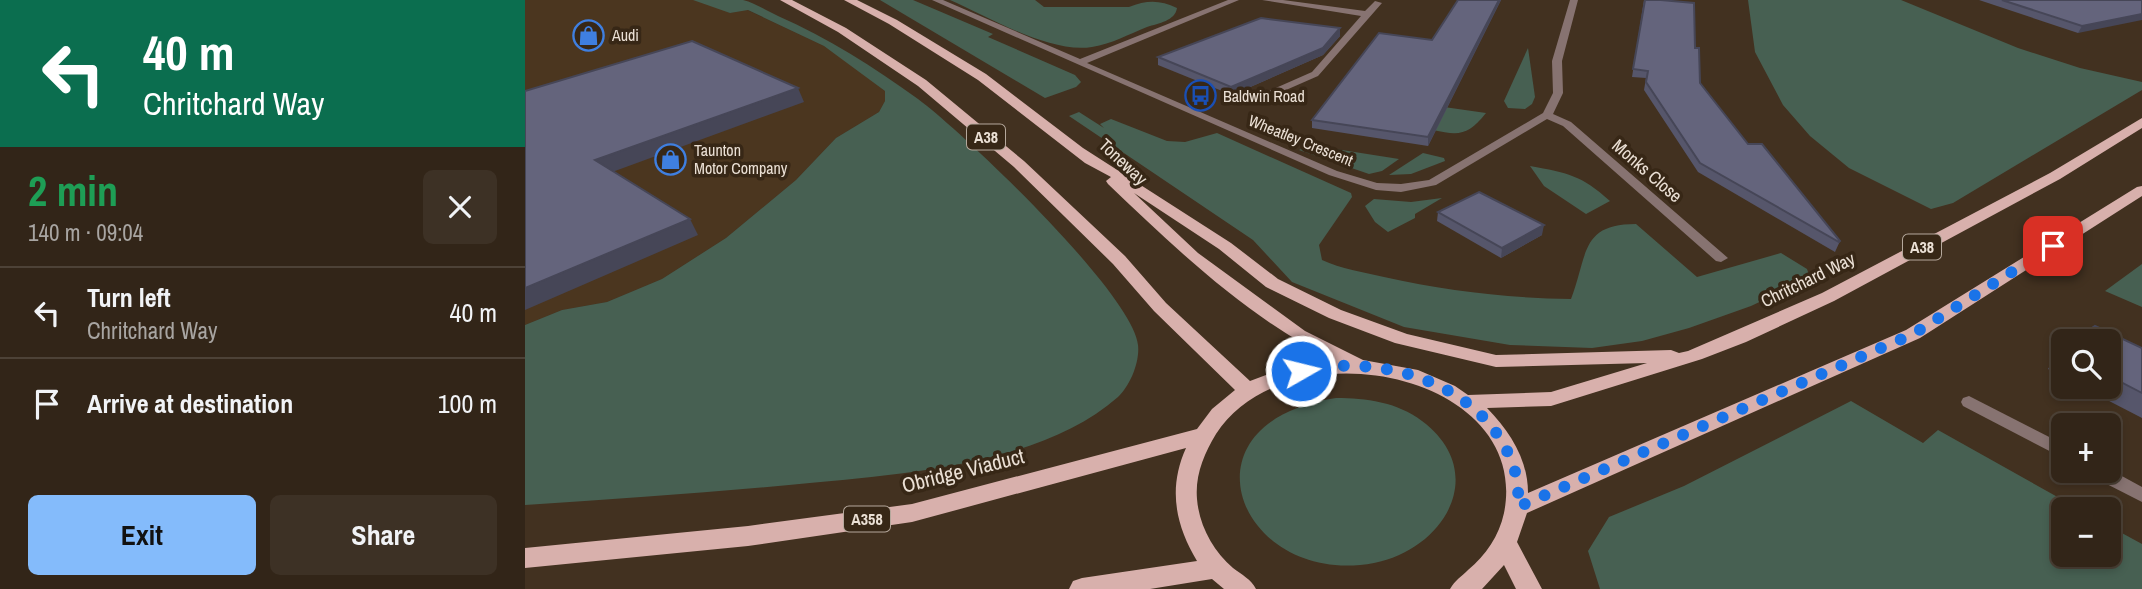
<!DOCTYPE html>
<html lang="en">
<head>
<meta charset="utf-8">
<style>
	body { margin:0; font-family:"Archivo Narrow",sans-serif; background:#3d3125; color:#f1f3f6; height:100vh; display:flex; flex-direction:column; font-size:26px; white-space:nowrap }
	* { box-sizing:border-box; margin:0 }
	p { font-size:23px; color:#a8a5a2 }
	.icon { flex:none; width:38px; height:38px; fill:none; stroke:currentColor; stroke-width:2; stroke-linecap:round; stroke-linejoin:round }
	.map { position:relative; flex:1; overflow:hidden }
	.sheet { display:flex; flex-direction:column; background:#322518; width:525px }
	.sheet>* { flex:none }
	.guide { background:#0b6e4f; color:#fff; overflow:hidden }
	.fabs { position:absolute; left:1526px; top:329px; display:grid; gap:14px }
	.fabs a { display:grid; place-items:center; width:70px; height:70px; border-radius:10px; background:#322518; box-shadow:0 4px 10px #0003,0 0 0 2px #4d4237; font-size:35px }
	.pin { position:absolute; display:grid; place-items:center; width:60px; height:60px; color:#fff; margin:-30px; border-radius:14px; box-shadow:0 4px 10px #0006 }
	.me { position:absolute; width:77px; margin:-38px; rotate:82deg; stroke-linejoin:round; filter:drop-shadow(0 0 5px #0008) }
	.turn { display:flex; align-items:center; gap:24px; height:147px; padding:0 28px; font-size:32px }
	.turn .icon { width:91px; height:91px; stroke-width:2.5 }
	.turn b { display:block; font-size:49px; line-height:60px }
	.round { display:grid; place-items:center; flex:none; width:74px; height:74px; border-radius:10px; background:#3d3125 }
	.head { display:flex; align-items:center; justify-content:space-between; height:119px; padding:0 28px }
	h1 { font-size:42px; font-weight:700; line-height:52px; color:#1e9e55 }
	.cta { display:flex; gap:14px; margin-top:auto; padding:14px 28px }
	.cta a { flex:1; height:80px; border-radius:10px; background:#84bbfb; color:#111; font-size:28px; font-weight:700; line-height:80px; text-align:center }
	.cta a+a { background:#3d3125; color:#f1f3f6 }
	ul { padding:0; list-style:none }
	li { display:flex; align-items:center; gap:21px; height:91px; padding:0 28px; border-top:2px solid #4d4237 }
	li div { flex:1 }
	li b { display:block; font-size:26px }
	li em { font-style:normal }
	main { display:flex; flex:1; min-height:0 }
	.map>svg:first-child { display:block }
	.built { fill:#4b361f }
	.green { fill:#476052 }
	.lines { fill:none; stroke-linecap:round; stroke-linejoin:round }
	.street { fill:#877371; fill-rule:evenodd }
	.primary { fill:#d8b0ac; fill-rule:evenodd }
	.wall { fill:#56566b }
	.shaded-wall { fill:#464657 }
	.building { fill:#64647c; stroke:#464657; stroke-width:2 }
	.route { stroke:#1a73e8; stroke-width:12; stroke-dasharray:0 21.6 }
	.labels { text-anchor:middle; stroke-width:7; stroke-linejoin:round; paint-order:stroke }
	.far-poi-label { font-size:16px; fill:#ebe0d5; stroke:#372716; text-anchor:start }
	.shield { fill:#372716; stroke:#b5a89c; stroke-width:2 }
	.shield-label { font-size:16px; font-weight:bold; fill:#ebe0d5 }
	.far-street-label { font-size:16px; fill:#ebe0d5; stroke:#372716 }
	.street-label { font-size:18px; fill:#ebe0d5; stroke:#372716 }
	.near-street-label { font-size:21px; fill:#ebe0d5; stroke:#372716 }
</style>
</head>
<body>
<main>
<section class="sheet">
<div class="guide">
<div class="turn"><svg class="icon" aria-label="left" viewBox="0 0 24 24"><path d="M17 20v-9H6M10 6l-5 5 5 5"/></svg><div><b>40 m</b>Chritchard Way</div></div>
</div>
<div class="head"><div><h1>2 min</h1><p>140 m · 09:04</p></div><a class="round"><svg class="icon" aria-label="close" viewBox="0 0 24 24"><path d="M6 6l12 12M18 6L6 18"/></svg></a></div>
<ul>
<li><svg class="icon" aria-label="left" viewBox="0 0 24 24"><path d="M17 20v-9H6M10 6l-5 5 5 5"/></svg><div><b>Turn left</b><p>Chritchard Way</p></div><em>40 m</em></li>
<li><svg class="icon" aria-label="arrive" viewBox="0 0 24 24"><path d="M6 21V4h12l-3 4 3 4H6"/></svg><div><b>Arrive at destination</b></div><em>100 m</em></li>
</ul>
<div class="cta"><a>Exit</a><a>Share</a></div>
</section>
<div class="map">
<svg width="1617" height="589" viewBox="0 0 1617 589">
	<rect width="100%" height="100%" fill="#423120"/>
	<!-- built -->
	<path class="built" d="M0 0H182L205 13 222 10 299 46 321 60 360 91V101L354 112 311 138 271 180 201 238 137 279 82 302 37 310 0 325Z"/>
	<!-- green -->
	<g class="green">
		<path d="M168 0C183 0 203 0 218 0 230 3 242 11 253 16 303 38 349 67 393 99 439 133 608 294 613 345 615 362 605 386 593 397 512 468 366 475 264 485 176 493 88 499 0 505V325L37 310 82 302 137 279 201 238 271 180 311 138 354 112 360 101V91L299 46 223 10 205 13Z"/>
		<path d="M355 0H388L468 34 463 37 550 75 556 82 551 87 520 98Z"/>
		<path d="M425 0H510L519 7H604C622 0 635 0 652 8 650 21 634 23 622 27 604 34 587 44 567 47 525 54 464 17 425 0Z"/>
		<path d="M1223 0H1376L1493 48 1555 68 1617 82V90L1428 203 1406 209 1324 168 1285 136 1258 105 1230 52Z"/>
		<path d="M1003 48 1010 97 1007 104 1000 109 983 108 979 101Z"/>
		<path d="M919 107 961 113C943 135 935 136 908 130Z"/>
		<path d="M554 112 579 128 575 124 586 119 642 141 660 142 692 133 826 193 827 197 794 245 797 260C816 269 838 272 859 277 921 291 982 298 1046 299 1063 255 1055 224 1111 224L1172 277 1256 253 1282 269 1285 278 1226 306 1164 328 1117 341 1067 348 985 345 879 327 767 282 728 240 544 116Z"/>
		<path d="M785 145 874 159 857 171 844 174 774 150Z"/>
		<path d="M898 153 919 158 920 161 886 174 864 175Z"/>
		<path d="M1005 166C1043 173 1056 175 1085 201L1061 214 1019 186Z"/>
		<path d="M917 198 890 214V218L863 232 850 222 840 206 849 199 886 202Z"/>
		<path d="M1617 264V307L1580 291Z"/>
		<path d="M811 398C841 398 872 402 897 421 965 472 920 549 849 563 715 588 647 423 811 398Z"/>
		<path d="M1326 401 1398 443 1413 430 1554 509H1538V555H1584V526L1617 544V589H1075L1063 551 1084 517 1159 486Z"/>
	</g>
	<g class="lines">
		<!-- street -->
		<g class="street">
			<path d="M407 0H418L555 59 703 0H714L562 63 812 171 852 183 876 184 904 180 1018 113 1028 93 1027 61 1045 0H1053L1037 61 1038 93 1028 114 1046 122 1203 258 1196 262 1191 261 1038 126 1022 119 911 185 876 192 851 190 804 175Z"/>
			<path d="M737 0H758L840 11 850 1 857 3 793 76 738 100 735 99V95L787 72 836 16Z"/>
			<path d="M1444 396 1538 444V458L1438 406 1436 402 1438 398Z"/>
			<path d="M1584 469 1617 487V502L1566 476 1563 471Z"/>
		</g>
		<!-- primary -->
		<path class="primary" d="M255 0H267L321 28 401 80 499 161 600 256 641 303 725 381 762 367 808 360C722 317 652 250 583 184L581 181 586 177 560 163 453 80 364 24 319 0H332L372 20 461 74 558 148 706 243 753 279 816 310 882 334 971 355 1146 350 1154 353 1163 351 1297 293 1525 173 1617 118V128L1535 179 1309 301 1221 342 1177 359 1026 406 962 408C985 432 1003 459 1003 493L1381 330 1612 187 1617 186V196L1395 338 1002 513 992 542 1017 589H991L979 565 957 589H925C930 580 936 577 943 570 961 555 974 536 979 513 1007 372 761 324 691 434 679 454 670 475 672 499 674 525 688 551 708 568 717 575 726 579 731 589H699L687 579 625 589H544L548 581 557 578 672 561C650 524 643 488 661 448L387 522 223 546 0 568V548L223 526 387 504 672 429 687 409 710 390 629 311 588 264 489 167 393 86 313 32ZM609 193 694 249 741 287 804 318 870 343 971 367 1122 363 1026 392 943 395 930 386 893 370 838 360 780 331 673 253Z"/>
	</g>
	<!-- wall -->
	<g class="wall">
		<path d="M933 0H976L903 146 787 128V120L907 40Z"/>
		<path d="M1119 0 1170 48 1175 83 1223 144 1315 241 1310 252 1173 172 1119 90 1121 78 1107 77Z"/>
		<path d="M1454 0H1617L1553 33Z"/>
		<path d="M815 28V36L798 55 707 95 633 65V57Z"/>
		<path d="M913 212 1017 235 976 258 912 221Z"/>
		<path d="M1584 341 1617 348V418L1557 387H1584Z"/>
		<path d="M1538 348V377L1523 369 1534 351Z"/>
	</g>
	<!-- shaded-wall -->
	<g class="shaded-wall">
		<path d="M974 0H976L903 146V137Z"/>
		<path d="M1617 14V20L1553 33 1557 26Z"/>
		<path d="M815 28V36L798 55 707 95 706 87Z"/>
		<path d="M273 88 279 102 79 175 70 160Z"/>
		<path d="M165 219 173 235 0 310V288Z"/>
		<path d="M1019 225 1017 235 976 258 977 248Z"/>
	</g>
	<!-- building -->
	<g class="building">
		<path d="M933 0H974L903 137 787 120 854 33 907 40Z"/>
		<path d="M1120 0H1136L1169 3 1170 48H1174L1175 83 1223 144H1237L1315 241 1314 242 1175 163 1121 82 1123 71 1108 69Z"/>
		<path d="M1477 0H1617V14L1557 26Z"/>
		<path d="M736 18 815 28 798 48 706 87 633 57Z"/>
		<path d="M167 41 273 88 70 160 165 219 0 288V91Z"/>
		<path d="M954 192 1019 225 977 248 913 212Z"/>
		<path d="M1570 326 1617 348V393L1584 376V341H1548Z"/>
	</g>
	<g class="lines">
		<!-- route -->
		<path class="route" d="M776 371C859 352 967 385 991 475 994 485 993 497 993 507L1388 334 1528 246"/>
	</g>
	<!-- icons -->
	<defs>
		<symbol id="shop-ring" viewBox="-11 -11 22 22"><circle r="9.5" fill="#372716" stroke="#3f7fe0" stroke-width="1.5"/><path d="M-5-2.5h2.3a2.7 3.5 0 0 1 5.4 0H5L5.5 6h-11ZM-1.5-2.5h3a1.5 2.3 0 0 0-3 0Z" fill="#3f7fe0"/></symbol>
		<symbol id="bus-ring" viewBox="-11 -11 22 22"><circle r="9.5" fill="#372716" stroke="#1a4fb4" stroke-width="1.5"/><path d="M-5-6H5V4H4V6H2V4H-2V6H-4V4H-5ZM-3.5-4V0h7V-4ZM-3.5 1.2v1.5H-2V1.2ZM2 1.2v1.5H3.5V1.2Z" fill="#1a4fb4"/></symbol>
	</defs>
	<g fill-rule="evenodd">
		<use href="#shop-ring" x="46" y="18" width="35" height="35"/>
		<use href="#bus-ring" x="658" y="78" width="35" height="35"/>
		<use href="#shop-ring" x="128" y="142" width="35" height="35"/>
	</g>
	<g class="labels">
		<!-- far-poi labels -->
		<g class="far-poi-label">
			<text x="87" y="41">Audi</text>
			<text x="698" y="102">Baldwin Road</text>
			<text x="169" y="156">Taunton<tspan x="169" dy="18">Motor Company</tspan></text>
		</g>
		<!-- shield labels -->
		<g class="shield">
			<rect x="442" y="124.5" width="38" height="25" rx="5"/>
			<rect x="1378" y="234.5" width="38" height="25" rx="5"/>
			<rect x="319" y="506.5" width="46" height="25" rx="5"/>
		</g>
		<g class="shield-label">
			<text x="461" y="143">A38</text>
			<text x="1397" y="253">A38</text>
			<text x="342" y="525">A358</text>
		</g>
		<!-- far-street labels -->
		<g class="far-street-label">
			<text transform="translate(776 140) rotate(22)" y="6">Wheatley Crescent</text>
		</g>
		<!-- street labels -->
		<g class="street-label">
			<text transform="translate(598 162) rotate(43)" y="6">Toneway</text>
			<text transform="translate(1122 171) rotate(41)" y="6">Monks Close</text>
			<text transform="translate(1283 280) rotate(-26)" y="6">Chritchard Way</text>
		</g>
		<!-- near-street labels -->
		<g class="near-street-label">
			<text transform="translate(438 471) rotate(-14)" y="7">Obridge Viaduct</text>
		</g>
	</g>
</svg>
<div class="fabs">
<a><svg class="icon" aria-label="search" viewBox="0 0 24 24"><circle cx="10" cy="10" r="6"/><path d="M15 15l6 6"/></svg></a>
<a>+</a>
<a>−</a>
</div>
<div class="pin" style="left:1528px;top:246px;background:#d93025"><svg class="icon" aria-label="arrive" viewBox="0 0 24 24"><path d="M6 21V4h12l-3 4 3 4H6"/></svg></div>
<svg class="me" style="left:776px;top:371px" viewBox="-20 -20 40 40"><circle r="17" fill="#1a73e8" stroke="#fff" stroke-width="3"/><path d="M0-11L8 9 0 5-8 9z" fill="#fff"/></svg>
</div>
</main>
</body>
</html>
